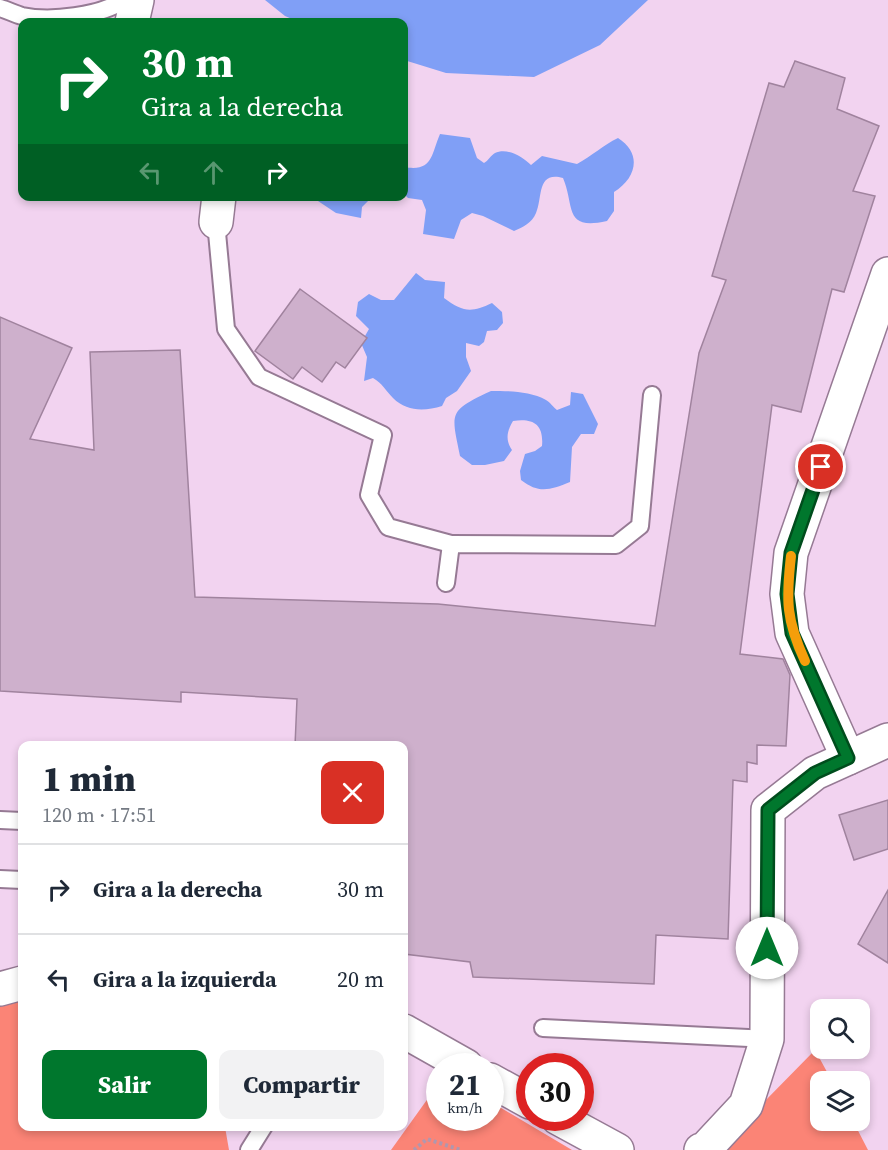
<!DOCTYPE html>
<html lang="es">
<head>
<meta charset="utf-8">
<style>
	body { margin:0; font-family:"Source Serif 4",serif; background:#f2f2f3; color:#1f2937; height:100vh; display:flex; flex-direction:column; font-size:22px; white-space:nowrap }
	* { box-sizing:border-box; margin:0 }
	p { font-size:20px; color:#747a83 }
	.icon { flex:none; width:33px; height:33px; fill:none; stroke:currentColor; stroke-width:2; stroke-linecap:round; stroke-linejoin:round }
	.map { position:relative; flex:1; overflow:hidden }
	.drawer { position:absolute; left:18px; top:741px; width:390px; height:390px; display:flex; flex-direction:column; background:#fff; border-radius:12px; box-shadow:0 3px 9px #0003 }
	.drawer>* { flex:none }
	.hud { position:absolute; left:18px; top:18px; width:390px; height:183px; border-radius:12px; box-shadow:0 3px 9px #0003; background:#00772d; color:#fff; overflow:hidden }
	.buttons { position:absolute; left:810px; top:999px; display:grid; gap:12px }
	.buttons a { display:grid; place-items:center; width:60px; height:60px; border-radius:12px; background:#fff; box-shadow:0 3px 9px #0003; font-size:30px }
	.speed { position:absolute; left:426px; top:1053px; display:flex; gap:12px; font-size:30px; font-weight:700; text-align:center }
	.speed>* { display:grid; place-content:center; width:78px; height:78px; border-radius:50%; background:#fff; box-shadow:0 3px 9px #0003; line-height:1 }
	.speed small { font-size:15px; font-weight:400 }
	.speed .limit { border:9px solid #d22; background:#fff; color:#111 }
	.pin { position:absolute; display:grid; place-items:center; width:51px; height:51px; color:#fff; margin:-26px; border:3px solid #fff; border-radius:50%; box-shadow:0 2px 6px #0007 }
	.me { position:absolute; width:66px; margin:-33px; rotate:0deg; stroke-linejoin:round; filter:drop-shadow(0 0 4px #0008) }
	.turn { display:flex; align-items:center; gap:21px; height:126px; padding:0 24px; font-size:27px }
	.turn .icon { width:78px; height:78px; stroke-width:2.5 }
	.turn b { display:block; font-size:42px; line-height:51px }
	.lanes { display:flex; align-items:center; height:57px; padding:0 24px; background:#0003; justify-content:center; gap:30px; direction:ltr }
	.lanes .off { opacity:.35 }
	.round { display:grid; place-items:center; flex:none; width:63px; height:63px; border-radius:12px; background:#f2f2f3 }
	.head { display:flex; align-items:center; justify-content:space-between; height:102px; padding:0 24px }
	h1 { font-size:36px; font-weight:800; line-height:45px }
	.primary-button { display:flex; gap:12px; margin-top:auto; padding:12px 24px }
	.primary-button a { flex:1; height:69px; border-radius:12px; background:#00772d; color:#fff; font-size:24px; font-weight:800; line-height:69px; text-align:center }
	.primary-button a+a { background:#f2f2f3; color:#1f2937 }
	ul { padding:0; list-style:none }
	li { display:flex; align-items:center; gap:18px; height:90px; padding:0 24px; border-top:2px solid #e0e1e3 }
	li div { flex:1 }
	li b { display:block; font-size:22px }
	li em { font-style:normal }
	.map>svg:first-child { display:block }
	.green { fill:#fb8476 }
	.water { fill:#809ff6 }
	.building { fill:#ceb0cc; stroke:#a0839e; stroke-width:1.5 }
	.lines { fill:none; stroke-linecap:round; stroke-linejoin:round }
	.lane-casing { stroke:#967a94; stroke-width:20 }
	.street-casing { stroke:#967a94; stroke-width:36 }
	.path { stroke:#b097ae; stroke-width:4; stroke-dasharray:3 3; stroke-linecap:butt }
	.lane { stroke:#fff; stroke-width:16 }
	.street { stroke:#fff; stroke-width:33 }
	.route-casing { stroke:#004d1d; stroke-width:15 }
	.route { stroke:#00772d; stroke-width:10 }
	.slow { stroke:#f59e0b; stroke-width:10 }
</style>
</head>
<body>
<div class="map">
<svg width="888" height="1150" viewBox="0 0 888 1150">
	<rect width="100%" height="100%" fill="#f2d3f0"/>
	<!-- green -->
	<g class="green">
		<path d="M22 1001V1126L225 1127 229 1150H0V1005Z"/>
		<path d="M815 1050 832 1081 820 1082V1120L853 1121 868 1150H717Z"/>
		<path d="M439 1083 440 1118H490L491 1102 572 1150H391Z"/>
	</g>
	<!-- water -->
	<g class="water">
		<path d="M265 0H648L600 45 534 77 446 73 404 60V22H299L285 16Z"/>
		<path d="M440 134 470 138 477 158 484 163C488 161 491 155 495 153 507 147 523 157 531 165L542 156 577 164C592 156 603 145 618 138 642 153 637 178 614 192V211L607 221C563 231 575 206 563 178 536 171 543 198 536 213 532 223 523 227 514 231L483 216 472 213 461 220 454 239 423 234 426 210 422 200 408 198 404 194V167C433 172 431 155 440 134Z"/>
		<path d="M312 197H372L362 207 361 218 336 213Z"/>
		<path d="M416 273 425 280 445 282 444 298C463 312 471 313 492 303L502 312 503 323 497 330 487 331 484 342 479 346 466 343V357L471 371 457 391 446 398 442 406C425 411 407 412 393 398 385 390 383 384 373 378L364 381 367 357 361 343 369 329 356 316 358 302 369 294 381 300H394Z"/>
		<path d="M491 391C508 391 530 391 546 400 550 402 553 407 557 410L570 405 571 392 583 394 598 424 594 434H581L572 447 570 482C550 490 539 494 521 480L520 471 525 454 535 451 542 446C544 424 533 418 513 421 507 431 505 440 512 450L504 461 485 465H472L460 456C451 412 448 411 491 391Z"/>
	</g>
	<!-- building -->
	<g class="building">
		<path d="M795 61 845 78 837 109 879 126 853 191 875 196 844 292 832 289 801 412 772 405 740 654 783 659 790 675 786 746 757 745V764L747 762V782L733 780 728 939 656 935 654 984 473 977 470 962 404 954V746H295L297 699 181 692V702L0 691V317L72 348 30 439 94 450 90 352 180 350 195 597 438 604 655 626 699 353 726 280 712 276 769 83 784 87Z"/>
		<path d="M300 289 367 338 345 368 336 362 322 382 302 367 293 379 255 351Z"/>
		<path d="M888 800V849L854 860 839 815Z"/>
		<path d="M888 890V963L858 944Z"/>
	</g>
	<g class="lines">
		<defs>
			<g id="lane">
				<path d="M0 8C7 10 15 14 22 16 51 22 100 16 124 0"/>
				<path d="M216 222 226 329 259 377 383 435 369 495 388 527 451 544"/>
				<path d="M446 583 451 544 616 545 640 526 652 395"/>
				<path d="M0 820 22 821"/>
				<path d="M0 879 22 880"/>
				<path d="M543 1028 767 1039"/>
				<path d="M249 1150 264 1126"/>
			</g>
			<g id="street">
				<path d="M132 22 137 0"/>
				<path d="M216 222 219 196"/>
				<path d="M848 758 792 633 787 594 791 553 888 274"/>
				<path d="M0 989 22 983"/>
				<path d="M404 1031 466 1066"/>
				<path d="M490 1080 530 1102"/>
				<path d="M558 1118 617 1150"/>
				<path d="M701 1150 705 1149 746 1105 767 1039 768 810 815 773 888 740"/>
			</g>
		</defs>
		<!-- lane casing -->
		<use href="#lane" class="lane-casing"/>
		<!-- street casing -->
		<use href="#street" class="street-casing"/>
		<!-- path -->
		<path class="path" d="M414 1150 427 1139 461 1150"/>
		<!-- lane -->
		<use href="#lane" class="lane"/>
		<!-- street -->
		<use href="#street" class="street"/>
	</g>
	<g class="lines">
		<defs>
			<path id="route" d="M767 948 768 810 815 773 848 758 792 633 787 594 791 553 821 467"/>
		</defs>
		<!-- route casing -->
		<use href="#route" class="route-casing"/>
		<!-- route -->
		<use href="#route" class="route"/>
		<!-- slow -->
		<path class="slow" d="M791 556C786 600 786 620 805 661"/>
	</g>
</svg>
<div class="buttons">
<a><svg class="icon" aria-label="search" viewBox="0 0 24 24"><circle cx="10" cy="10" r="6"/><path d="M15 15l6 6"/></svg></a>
<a><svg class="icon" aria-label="layers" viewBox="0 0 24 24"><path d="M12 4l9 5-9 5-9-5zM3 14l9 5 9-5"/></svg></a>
</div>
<div class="speed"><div>21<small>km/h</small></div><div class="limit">30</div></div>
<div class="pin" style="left:821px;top:467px;background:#d93025"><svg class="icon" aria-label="arrive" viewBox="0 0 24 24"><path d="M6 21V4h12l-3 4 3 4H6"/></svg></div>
<svg class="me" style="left:767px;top:948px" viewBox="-20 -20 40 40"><circle r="19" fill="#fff"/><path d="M0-13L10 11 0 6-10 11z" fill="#00772d"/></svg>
<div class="hud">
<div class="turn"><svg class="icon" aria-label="right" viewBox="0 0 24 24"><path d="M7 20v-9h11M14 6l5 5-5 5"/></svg><div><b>30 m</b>Gira a la derecha</div></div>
<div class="lanes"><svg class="icon off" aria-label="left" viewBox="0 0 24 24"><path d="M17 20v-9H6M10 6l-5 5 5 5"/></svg><svg class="icon off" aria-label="ahead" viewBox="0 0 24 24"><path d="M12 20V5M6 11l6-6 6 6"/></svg><svg class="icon" aria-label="right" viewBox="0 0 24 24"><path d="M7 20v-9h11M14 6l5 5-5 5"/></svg></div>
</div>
<section class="drawer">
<div class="head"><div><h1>1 min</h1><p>120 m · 17:51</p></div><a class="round" style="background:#d93025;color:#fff"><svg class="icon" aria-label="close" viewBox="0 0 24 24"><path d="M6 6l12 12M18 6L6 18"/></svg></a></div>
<ul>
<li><svg class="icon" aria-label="right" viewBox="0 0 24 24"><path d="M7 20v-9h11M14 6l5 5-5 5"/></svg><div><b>Gira a la derecha</b></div><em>30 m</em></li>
<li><svg class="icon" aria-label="left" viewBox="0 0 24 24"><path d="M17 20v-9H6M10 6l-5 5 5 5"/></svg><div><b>Gira a la izquierda</b></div><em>20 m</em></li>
</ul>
<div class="primary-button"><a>Salir</a><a>Compartir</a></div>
</section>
</div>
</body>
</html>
